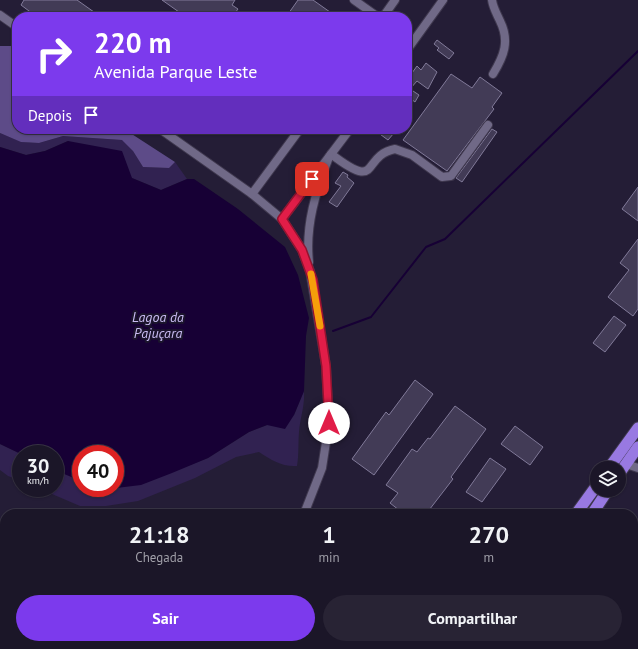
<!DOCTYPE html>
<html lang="pt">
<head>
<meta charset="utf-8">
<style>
	body { margin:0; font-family:"PT Sans",sans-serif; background:#282334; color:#f1f3f6; height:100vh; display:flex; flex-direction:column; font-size:15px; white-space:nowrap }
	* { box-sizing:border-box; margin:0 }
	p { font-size:13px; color:#a09fa8 }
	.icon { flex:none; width:22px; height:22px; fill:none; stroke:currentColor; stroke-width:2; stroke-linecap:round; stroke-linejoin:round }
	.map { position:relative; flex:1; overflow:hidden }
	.side { position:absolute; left:0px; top:509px; width:638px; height:140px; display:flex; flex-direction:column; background:#1b1628; border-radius:16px 16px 0 0; box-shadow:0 1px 3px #0004,0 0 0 1px #393545 }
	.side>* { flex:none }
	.top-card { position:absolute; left:12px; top:12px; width:400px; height:122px; border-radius:16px; box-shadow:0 1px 3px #0004,0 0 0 1px #393545; background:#7c3aed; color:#fff; overflow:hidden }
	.tools { position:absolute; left:590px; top:461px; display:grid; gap:8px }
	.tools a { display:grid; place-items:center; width:36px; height:36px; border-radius:50%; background:#1b1628; box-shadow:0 1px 3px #0004,0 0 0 1px #393545; font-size:20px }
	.speed { position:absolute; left:12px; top:445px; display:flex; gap:8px; font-size:20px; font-weight:700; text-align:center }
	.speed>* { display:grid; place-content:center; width:52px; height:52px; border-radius:50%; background:#1b1628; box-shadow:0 1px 3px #0004,0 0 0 1px #393545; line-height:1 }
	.speed small { font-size:10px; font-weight:400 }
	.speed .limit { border:6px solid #d22; background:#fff; color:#111 }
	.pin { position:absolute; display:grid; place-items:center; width:34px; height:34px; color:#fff; margin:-17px; border-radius:8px; box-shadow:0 2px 6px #0006 }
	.me { position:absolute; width:44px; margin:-22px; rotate:0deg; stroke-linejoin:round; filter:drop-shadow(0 0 3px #0008) }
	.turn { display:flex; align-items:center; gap:14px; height:84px; padding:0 16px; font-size:18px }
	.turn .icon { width:52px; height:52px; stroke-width:2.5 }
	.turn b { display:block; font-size:28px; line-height:34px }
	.then { display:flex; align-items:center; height:38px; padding:0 16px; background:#0003; gap:8px; font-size:15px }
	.eta { display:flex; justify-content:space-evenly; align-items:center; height:68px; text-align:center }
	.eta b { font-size:24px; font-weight:700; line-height:28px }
	.button { display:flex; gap:8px; margin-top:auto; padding:8px 16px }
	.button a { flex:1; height:46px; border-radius:24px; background:#7c3aed; color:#fff; font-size:16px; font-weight:700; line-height:46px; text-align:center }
	.button a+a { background:#282334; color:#f1f3f6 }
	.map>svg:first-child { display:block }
	.green { fill:#312251 }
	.forest { fill:#5d4b88 }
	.water { fill:#170035 }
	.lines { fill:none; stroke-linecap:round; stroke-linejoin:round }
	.stream { stroke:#170035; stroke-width:2 }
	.building { fill:#423b56; stroke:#817a99 }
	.minor-casing { stroke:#3f384e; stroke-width:10 }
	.highway-casing { stroke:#3f384e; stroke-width:13 }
	.minor { stroke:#706987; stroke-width:8 }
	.highway { stroke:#9879e2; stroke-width:11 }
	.route-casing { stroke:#92132f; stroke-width:10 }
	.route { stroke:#e11d48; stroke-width:7 }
	.slow { stroke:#f59e0b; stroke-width:7 }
	.labels { text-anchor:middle; stroke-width:4; stroke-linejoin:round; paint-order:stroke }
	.water-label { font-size:14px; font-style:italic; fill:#c9bcf2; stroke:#1b142c }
</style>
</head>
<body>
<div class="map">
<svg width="638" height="649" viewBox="0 0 638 649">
	<rect width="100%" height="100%" fill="#241d36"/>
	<!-- green -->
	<g class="green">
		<path d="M0 133 22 142 39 143 63 136 123 140 133 151 143 167 169 168 175 162 187 179 161 190 132 178 68 141 45 151 26 155 0 147Z"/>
		<path d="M304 391C305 406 300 418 299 432 298 444 299 455 297 466 282 467 271 460 259 452L236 457 195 478 138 501 106 506H80L38 488H55V470L81 481V488L108 489 141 484 208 458 249 432 294 415Z"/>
		<path d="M0 444 21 454V481L8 476 0 470Z"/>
		<path d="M254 644H305L312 649H248Z"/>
	</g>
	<!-- forest -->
	<path class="forest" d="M0 46H11L17 50V129H124L175 162 169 168 143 167 133 151 122 140 63 136 39 143 21 142 0 133Z"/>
	<!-- water -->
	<path class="water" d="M68 141 122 151 132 178 161 190 187 179H194L238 209 285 247 298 275 309 318 306 336 304 391 294 415 285 429 267 425 249 432 208 458 172 473 141 485 108 489 104 488H115V454H81V481L55 470V454H21L0 444V147L26 155 45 151Z"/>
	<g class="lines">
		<!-- stream -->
		<path class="stream" d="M333 331 371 317 426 247 445 239 638 51"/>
	</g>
	<!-- building -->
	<g class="building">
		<path d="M24 0H77L101 17H37L21 5Z"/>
		<path d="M162 0H235L232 5 238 9 232 17H186Z"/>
		<path d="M298 0H313L337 17H286Z"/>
		<path d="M437 40 454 53 449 59 437 50 439 48 434 44Z"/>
		<path d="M426 63 437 72 428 89 417 81 410 89 419 95 415 102 407 96V80L417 66 421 70Z"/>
		<path d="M451 74 472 88 480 77 502 93 492 107 494 109 447 171 403 140Z"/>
		<path d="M373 129H389L394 133 388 140Z"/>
		<path d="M492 129 497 132 462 182 456 178Z"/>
		<path d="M343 172 348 175 347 177 354 183 337 207 329 202 341 186 335 183Z"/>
		<path d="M638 187V221L622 209Z"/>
		<path d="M638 239V309L633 316 608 297 629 270 620 263Z"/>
		<path d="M614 316 626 325 605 352 593 343Z"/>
		<path d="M415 380 433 394 374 475 352 459 386 412 389 415Z"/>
		<path d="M455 406 486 429 451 477 453 479 426 514 419 509 415 514H404L390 503 398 493 386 485 412 449 417 452 428 438 430 439Z"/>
		<path d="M515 426 543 447 530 465 501 444Z"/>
		<path d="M490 458 506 469 482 502 466 492Z"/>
		<path d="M5 543V583L0 590V550Z"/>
		<path d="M388 644H444L440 649H385Z"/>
	</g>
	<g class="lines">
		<defs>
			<g id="minor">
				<path d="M354 0 378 17"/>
				<path d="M492 0C493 8 497 14 500 21 510 41 504 56 493 74"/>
				<path d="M0 15 17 27"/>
				<path d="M383 17 395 0"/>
				<path d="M407 50 443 0"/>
				<path d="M160 129 252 194 282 219 302 250 310 271 326 366 329 423 322 468 304 514"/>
				<path d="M331 154C382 193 360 156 395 149L412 155 442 177 451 176 488 125"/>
				<path d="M252 194 300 129"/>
				<path d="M282 219 350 129"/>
				<path d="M309 262C305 225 316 191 329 157"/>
				<path d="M626 464 638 468"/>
				<path d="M633 526 638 528"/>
				<path d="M633 617 638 619"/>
				<path d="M556 644 562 649"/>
				<path d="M100 649 121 644"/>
			</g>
			<g id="highway">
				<path d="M609 468 638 428"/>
				<path d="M619 474 638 447"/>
				<path d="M576 514 597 485"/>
				<path d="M592 514 608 490"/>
				<path d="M480 649 483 644"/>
				<path d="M495 649 499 644"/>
			</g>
		</defs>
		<!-- minor casing -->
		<use href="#minor" class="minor-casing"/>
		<!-- highway casing -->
		<use href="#highway" class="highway-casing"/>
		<!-- minor -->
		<use href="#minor" class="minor"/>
		<!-- highway -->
		<use href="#highway" class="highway"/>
	</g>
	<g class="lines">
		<defs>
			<path id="route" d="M312 179 282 219 302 250 313 280 326 366 329 423"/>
		</defs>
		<!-- route casing -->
		<use href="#route" class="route-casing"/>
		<!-- route -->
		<use href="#route" class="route"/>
		<!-- slow -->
		<path class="slow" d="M311 274 320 326"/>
	</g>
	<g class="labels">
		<!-- water labels -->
		<g class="water-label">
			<text x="158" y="322">Lagoa da<tspan x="158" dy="16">Pajuçara</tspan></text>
		</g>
	</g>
</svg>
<div class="tools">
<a><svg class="icon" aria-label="layers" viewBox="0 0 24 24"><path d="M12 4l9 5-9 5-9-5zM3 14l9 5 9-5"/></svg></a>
</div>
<div class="speed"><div>30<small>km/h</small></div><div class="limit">40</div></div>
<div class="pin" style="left:312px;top:179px;background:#d93025"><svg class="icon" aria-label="arrive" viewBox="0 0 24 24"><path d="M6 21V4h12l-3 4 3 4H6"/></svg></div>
<svg class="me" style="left:329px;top:423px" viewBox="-20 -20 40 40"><circle r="19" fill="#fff"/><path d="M0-13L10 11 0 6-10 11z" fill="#e11d48"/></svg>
<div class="top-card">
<div class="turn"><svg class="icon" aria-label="right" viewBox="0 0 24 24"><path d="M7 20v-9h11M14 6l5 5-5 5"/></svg><div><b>220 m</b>Avenida Parque Leste</div></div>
<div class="then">Depois<svg class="icon" aria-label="arrive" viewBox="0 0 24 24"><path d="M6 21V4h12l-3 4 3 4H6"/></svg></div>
</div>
<section class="side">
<div class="eta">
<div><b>21:18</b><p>Chegada</p></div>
<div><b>1</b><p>min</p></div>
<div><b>270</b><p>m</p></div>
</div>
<div class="button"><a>Sair</a><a>Compartilhar</a></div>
</section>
</div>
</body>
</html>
